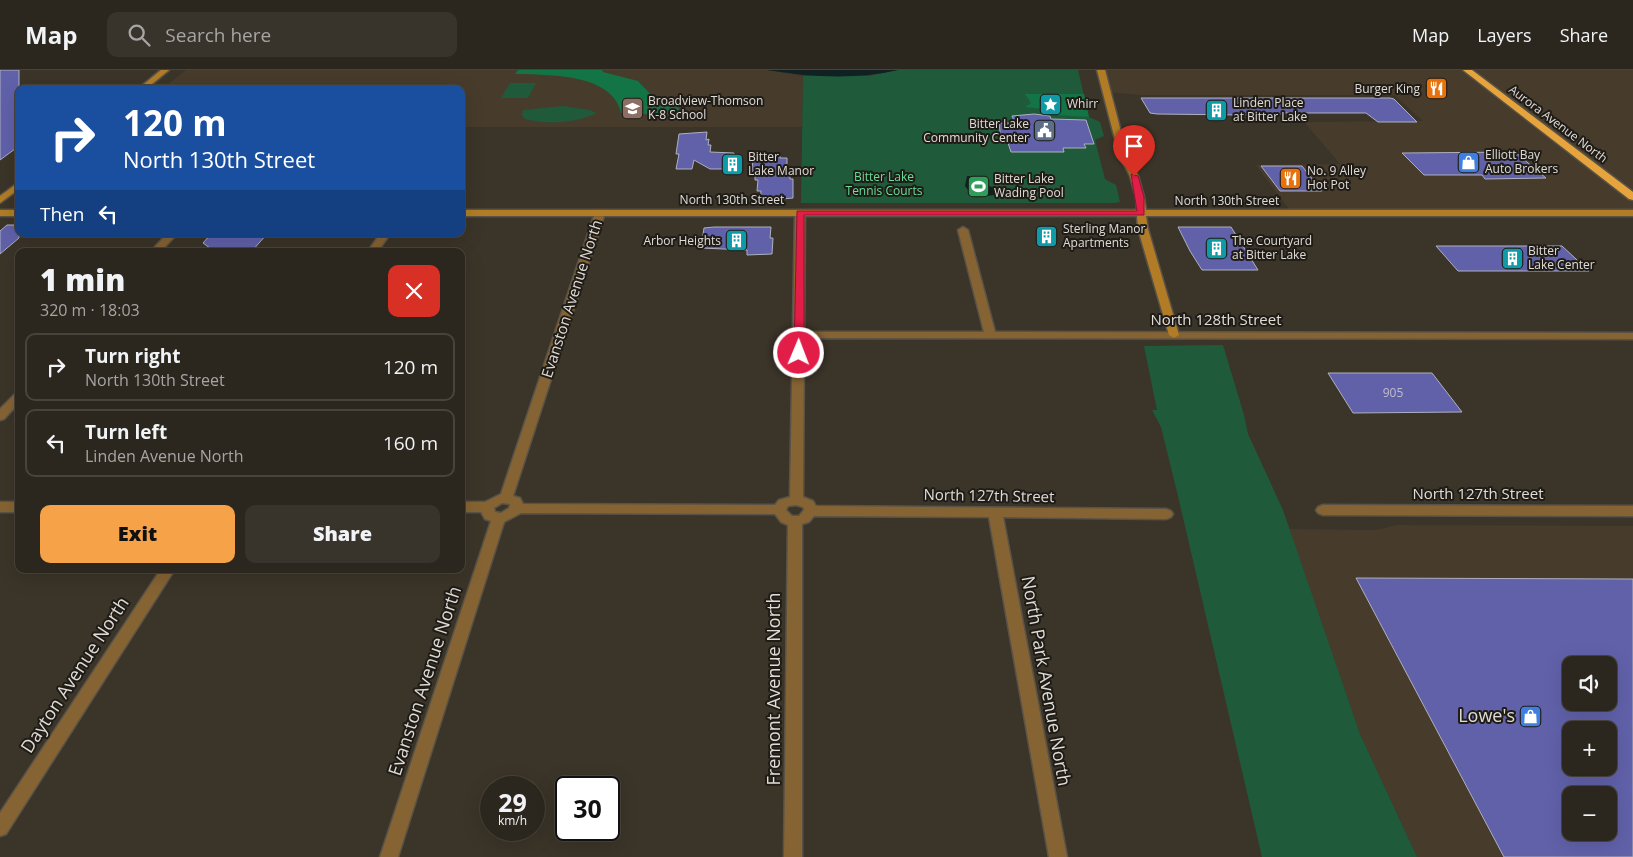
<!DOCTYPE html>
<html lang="en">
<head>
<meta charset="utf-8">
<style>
	body { margin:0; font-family:"Open Sans",sans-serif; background:#38332b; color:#f1f3f6; height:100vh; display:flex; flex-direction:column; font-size:19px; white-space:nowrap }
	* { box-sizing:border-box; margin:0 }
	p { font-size:16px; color:#a6a5a4 }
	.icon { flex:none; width:28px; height:28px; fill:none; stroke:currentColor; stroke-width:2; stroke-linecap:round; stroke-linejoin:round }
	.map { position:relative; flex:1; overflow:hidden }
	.side { position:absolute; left:15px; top:178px; width:450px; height:325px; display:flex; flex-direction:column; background:#2c271e; border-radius:10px; box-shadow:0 5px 20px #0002,0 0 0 1px #48443c }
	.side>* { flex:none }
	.banner { position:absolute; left:15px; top:15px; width:450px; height:152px; border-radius:10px; box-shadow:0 5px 20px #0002,0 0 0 1px #48443c; background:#1a4fa0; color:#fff; overflow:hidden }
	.fabs { position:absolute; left:1562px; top:586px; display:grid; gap:10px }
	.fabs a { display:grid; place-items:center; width:55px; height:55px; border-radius:10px; background:#2c271e; box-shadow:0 5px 20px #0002,0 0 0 1px #48443c; font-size:25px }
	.speed { position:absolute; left:480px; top:706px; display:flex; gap:10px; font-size:25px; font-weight:700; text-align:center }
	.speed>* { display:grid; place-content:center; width:65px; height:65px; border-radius:50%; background:#2c271e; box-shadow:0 5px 20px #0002,0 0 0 1px #48443c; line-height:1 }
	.speed small { font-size:12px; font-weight:400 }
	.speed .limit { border:2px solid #111; border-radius:8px; background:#fff; color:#111 }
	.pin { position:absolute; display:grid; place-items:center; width:42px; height:42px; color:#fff; margin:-51px -21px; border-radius:50% 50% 50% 0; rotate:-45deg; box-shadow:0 0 5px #0007 }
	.pin .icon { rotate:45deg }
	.me { position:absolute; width:55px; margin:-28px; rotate:1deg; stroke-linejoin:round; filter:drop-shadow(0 0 4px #0008) }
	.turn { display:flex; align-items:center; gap:18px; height:105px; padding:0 25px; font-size:22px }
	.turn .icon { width:65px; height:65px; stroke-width:2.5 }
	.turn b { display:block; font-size:35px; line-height:42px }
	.then { display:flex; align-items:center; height:48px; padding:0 25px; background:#0003; gap:10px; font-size:19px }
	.round { display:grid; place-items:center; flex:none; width:52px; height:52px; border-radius:10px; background:#38332b }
	.summary { display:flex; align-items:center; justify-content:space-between; height:85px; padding:0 25px }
	h1 { font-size:30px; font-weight:800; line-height:38px }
	.primary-button { display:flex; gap:10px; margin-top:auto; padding:10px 25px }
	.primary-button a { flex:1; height:58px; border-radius:10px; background:#f6a248; color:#111; font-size:20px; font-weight:800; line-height:58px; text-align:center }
	.primary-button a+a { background:#38332b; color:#f1f3f6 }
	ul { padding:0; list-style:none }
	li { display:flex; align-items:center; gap:15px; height:68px; margin:0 10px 8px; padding:0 15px; border:2px solid #48443c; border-radius:10px }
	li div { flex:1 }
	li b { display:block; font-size:19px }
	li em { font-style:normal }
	header { display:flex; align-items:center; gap:30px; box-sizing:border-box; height:70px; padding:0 25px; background:#2c271e; border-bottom:1px solid #48443c }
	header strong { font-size:24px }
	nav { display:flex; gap:28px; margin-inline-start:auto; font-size:18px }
	.search { width:350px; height:45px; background:#38332b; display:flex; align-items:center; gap:12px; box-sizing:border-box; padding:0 18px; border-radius:10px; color:#a6a5a4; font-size:19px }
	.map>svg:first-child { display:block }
	.built { fill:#473b2b; fill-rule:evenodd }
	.green { fill:#1f5b3a }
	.forest { fill:#137445 }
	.water { fill:#102023 }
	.building { fill:#6161aa; stroke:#aeb0bf; fill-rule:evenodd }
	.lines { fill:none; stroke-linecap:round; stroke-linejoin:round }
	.street-casing { stroke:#595247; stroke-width:3 }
	.secondary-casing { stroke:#595247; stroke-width:3 }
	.highway-casing { stroke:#595247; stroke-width:3 }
	.street { fill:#856333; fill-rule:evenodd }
	.secondary { fill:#b27c26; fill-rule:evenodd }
	.highway { fill:#e7a43d; fill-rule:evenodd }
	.route { fill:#e11d48; stroke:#92132f }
	.labels { text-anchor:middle; stroke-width:4; stroke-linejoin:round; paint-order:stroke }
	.far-poi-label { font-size:12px; fill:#e0dbd4; stroke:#1f1c17; text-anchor:start }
	.far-street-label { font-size:12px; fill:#e0dbd4; stroke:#1f1c17 }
	.far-park-label { font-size:12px; fill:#6ade9a; stroke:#1f1c17 }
	.number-label { font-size:12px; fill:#c0bcca }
	.street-label { font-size:15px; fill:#e0dbd4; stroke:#1f1c17 }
	.near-street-label { font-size:18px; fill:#e0dbd4; stroke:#1f1c17 }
	.near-poi-label { font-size:18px; fill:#e0dbd4; stroke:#1f1c17; text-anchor:end }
</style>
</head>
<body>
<header>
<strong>Map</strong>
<div class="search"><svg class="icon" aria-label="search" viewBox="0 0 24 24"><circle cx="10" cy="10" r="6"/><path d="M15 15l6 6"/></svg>Search here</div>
<nav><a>Map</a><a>Layers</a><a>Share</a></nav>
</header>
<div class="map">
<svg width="1633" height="787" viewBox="0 0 1633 787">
	<rect width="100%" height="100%" fill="#3b3428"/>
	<!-- built -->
	<g class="built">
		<path d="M186 0H767L803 6 802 57H461V19H162Z"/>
		<path d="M1101 0H1633V143L1291 142 1256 95 1340 94 1304 52 1423 51 1394 25H1141L1105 22Z"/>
		<path d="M1397 455 1633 456V787H1417L1360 664 1289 459 1376 460ZM1571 595H1609V632H1571ZM1571 660H1609V698H1571ZM1571 725H1609V762H1571Z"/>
	</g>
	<!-- green -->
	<g class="green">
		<path d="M898 0H1078L1089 47 1100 52 1104 66 1095 70 1105 109 1116 115 1120 132 1114 133H801L803 6H868Z"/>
		<path d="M510 13H536L528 28H501Z"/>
		<path d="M563 36 589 40 597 43C575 53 549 55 525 49L522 45 523 40Z"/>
		<path d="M1223 275 1244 345 1248 364 1283 440 1360 664 1417 787H1262L1178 426 1161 357 1152 340H1157L1144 276Z"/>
	</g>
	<!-- forest -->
	<g class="forest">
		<path d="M518 0H602L603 2 638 11 654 28 675 30 680 42 662 45 621 43C613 3 547 5 515 4Z"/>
		<path d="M1025 24H1084L1089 47 1056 45 1045 39 1025 37 1031 33Z"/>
	</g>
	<!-- water -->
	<g class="water">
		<path d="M767 0H898C854 10 811 7 767 0Z"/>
		<path d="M967 106 980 107 984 114 992 117 996 122 994 125 979 127 972 125 965 116Z"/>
	</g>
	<!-- building -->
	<g class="building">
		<path d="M0 0H19V76L0 90Z"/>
		<path d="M1141 28H1390L1394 29 1417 52H1378L1366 43H1282L1283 44 1241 45 1157 44 1150 43Z"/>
		<path d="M1034 44 1050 46 1051 49 1086 50 1094 74H1084L1086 78H1063L1064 82H1011L1007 70H1001L999 53H1015L1012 46Z"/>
		<path d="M707 62 706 70 709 69 708 75H711L710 82 734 83 733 99H710L694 90 692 99H676L679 84H676L679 64Z"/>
		<path d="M1515 82 1546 108 1485 109 1482 105H1424L1402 83Z"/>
		<path d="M753 86H780V88H787V103H790V109H793V128L760 131 761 121H757L758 110H755V104H752Z"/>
		<path d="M1261 96H1302L1322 121H1280Z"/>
		<path d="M7 155H19V168L0 184V161Z"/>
		<path d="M714 157H771L770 168H773L772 184 747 185V180L701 178 704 158Z"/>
		<path d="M1178 157H1231L1258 200H1202L1190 181Z"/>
		<path d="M211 164H267L252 181H214L203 173Z"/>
		<path d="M1436 176H1562L1589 201H1458Z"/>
		<path d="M1328 303H1432L1462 342 1353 343Z"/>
		<path d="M1356 508 1633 509V787H1504ZM1571 595H1609V632H1571ZM1571 660H1609V698H1571ZM1571 725H1609V762H1571Z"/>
	</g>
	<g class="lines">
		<defs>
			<g id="street">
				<path d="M600 140 605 143 513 426 520 428 523 434 775 435 779 430 790 427 795 143 800 140 805 143 804 262H984L958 160 963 157 968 160 995 262 1633 263V269L804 268 803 427 813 431 816 436 1166 439 1171 441 1173 444 1171 447 1166 449 1003 447 1067 787H1049L989 447 814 446 809 452 802 454V787H784L788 455 781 452 775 444 521 443 504 452 398 787H380L491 451 485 449 481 442H461V432H485L501 424 595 143ZM502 433 510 434 509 438 501 443 495 442 494 438ZM796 435 803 437 804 440 799 446H792L786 440 788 436Z"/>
				<path d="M167 164H177L161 181H151Z"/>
				<path d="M380 164H390L378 181H368Z"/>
				<path d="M19 323V333L4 349 0 350V339L15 324Z"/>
				<rect x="0" y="432" width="19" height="10"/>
				<path d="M1323 435 1633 436V446L1323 445 1318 443 1316 440 1318 437Z"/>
				<path d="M161 499H175L6 764 0 766V743Z"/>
			</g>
			<g id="secondary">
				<path d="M161 0H169L146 19H138Z"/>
				<path d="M1097 0H1105L1127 85 1138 106 1144 127 1146 140H1633V146H1146L1148 159 1179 265 1174 268 1169 265 1138 159 1137 146H461V140H1137L1136 127 1130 106 1119 85Z"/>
				<path d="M19 112V119L0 133V126Z"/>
				<rect x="0" y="140" width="19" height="6"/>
			</g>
			<path id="highway" d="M1463 0H1472L1633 122V130L1629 129Z"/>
		</defs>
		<!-- street casing -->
		<use href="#street" class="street-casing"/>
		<!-- secondary casing -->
		<use href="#secondary" class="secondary-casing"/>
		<!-- highway casing -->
		<use href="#highway" class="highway-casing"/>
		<!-- street -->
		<use href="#street" class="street"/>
		<!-- secondary -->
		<use href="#secondary" class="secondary"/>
		<!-- highway -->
		<use href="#highway" class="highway"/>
	</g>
	<!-- route -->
	<path class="route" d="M1131 104 1138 106 1144 127V145H804V283L799 286 794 283 797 141H1137Z"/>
	<!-- icons -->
	<defs>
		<symbol id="restaurant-square" viewBox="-11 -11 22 22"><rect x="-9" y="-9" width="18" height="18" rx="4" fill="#e8710a" stroke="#1f1c17"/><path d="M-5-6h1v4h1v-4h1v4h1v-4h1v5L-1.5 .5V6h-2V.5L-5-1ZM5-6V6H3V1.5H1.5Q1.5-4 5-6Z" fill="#fff"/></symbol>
		<symbol id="sight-square" viewBox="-11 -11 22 22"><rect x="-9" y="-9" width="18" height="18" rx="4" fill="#0f9aa8" stroke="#1f1c17"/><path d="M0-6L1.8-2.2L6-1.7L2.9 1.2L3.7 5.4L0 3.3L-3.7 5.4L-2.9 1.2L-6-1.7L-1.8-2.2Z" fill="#fff"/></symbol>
		<symbol id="school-square" viewBox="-11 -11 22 22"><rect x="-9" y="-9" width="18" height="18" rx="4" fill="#8d6e63" stroke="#1f1c17"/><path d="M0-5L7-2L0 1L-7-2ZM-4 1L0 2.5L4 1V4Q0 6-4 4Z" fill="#fff"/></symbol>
		<symbol id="building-square" viewBox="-11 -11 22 22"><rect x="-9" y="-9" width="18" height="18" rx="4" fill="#0f9aa8" stroke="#1f1c17"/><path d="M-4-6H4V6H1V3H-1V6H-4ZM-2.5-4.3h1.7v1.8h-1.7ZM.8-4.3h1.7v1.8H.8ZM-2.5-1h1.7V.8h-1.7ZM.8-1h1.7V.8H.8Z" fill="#fff"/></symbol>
		<symbol id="civic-square" viewBox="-11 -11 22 22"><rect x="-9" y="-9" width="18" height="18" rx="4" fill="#5c6f8a" stroke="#1f1c17"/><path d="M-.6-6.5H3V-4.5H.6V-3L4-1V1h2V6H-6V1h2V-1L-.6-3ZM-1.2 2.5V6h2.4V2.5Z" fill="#fff"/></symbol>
		<symbol id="shop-square" viewBox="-11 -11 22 22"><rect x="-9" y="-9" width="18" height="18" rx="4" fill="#3f7fe0" stroke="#1f1c17"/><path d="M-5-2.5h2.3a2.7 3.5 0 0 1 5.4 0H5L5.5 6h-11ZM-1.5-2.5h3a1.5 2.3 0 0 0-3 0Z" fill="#fff"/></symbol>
		<symbol id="stadium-square" viewBox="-11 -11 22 22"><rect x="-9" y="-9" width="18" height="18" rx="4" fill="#2e9e5b" stroke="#1f1c17"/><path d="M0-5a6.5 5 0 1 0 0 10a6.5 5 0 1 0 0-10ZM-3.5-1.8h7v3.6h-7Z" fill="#fff"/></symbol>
	</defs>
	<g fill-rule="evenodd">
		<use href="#restaurant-square" x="1424" y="6" width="25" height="25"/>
		<use href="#sight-square" x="1038" y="22" width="25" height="25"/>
		<use href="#school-square" x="620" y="26" width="25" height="25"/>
		<use href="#building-square" x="1204" y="28" width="25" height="25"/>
		<use href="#civic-square" x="1032" y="48" width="25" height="25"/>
		<use href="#shop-square" x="1456" y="80" width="25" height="25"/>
		<use href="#building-square" x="720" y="82" width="25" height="25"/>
		<use href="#restaurant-square" x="1278" y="96" width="25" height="25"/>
		<use href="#stadium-square" x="966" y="104" width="25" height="25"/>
		<use href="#building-square" x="1034" y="154" width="25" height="25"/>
		<use href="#building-square" x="724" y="158" width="25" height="25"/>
		<use href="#building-square" x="1204" y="166" width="25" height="25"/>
		<use href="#building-square" x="1500" y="176" width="25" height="25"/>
		<use href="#shop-square" x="1518" y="634" width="25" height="25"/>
	</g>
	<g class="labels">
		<!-- far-poi labels -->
		<g class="far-poi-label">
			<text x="1420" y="23" text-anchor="end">Burger King</text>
			<text x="648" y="35">Broadview-Thomson<tspan x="648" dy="14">K-8 School</tspan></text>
			<text x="1233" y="37">Linden Place<tspan x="1233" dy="14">at Bitter Lake</tspan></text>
			<text x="1067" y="38">Whirr</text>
			<text x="1029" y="58" text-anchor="end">Bitter Lake<tspan x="1029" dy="14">Community Center</tspan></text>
			<text x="1485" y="89">Elliott Bay<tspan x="1485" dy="14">Auto Brokers</tspan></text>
			<text x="748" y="91">Bitter<tspan x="748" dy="14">Lake Manor</tspan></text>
			<text x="1307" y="105">No. 9 Alley<tspan x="1307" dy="14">Hot Pot</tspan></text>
			<text x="994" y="113">Bitter Lake<tspan x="994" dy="14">Wading Pool</tspan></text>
			<text x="1063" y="163">Sterling Manor<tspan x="1063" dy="14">Apartments</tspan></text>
			<text x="721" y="175" text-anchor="end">Arbor Heights</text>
			<text x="1232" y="175">The Courtyard<tspan x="1232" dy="14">at Bitter Lake</tspan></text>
			<text x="1528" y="185">Bitter<tspan x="1528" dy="14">Lake Center</tspan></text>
		</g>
		<!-- far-street labels -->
		<g class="far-street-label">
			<text transform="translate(1558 54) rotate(37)" y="4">Aurora Avenue North</text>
			<text x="732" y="134">North 130th Street</text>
			<text x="1227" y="135">North 130th Street</text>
		</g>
		<!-- far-park labels -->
		<g class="far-park-label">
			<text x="884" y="111">Bitter Lake<tspan x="884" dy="14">Tennis Courts</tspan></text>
		</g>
		<!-- number labels -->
		<g class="number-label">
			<text x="1393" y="327">905</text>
		</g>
		<!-- street labels -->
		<g class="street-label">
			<text transform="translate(572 229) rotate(-72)" y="5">Evanston Avenue North</text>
			<text x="1216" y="255">North 128th Street</text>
			<text x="1478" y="429">North 127th Street</text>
			<text transform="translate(989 426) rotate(1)" y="5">North 127th Street</text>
		</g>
		<!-- near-street labels -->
		<g class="near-street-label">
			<text transform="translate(75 605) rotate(-57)" y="6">Dayton Avenue North</text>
			<text transform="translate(425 611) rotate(-72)" y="6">Evanston Avenue North</text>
			<text transform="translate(1046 611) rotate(80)" y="6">North Park Avenue North</text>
			<text transform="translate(774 619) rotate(-90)" y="6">Fremont Avenue North</text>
		</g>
		<!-- near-poi labels -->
		<g class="near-poi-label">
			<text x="1515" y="652">Lowe's</text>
		</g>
	</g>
</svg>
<div class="fabs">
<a><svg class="icon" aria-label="sound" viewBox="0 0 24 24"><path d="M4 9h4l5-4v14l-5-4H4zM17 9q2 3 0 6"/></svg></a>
<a>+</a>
<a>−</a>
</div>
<div class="speed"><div>29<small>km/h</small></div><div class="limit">30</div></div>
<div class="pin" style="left:1134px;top:106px;background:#d93025"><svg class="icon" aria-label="arrive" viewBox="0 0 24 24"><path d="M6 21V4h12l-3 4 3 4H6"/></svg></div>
<svg class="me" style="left:799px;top:283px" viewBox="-20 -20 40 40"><circle r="17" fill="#e11d48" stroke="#fff" stroke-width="3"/><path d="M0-11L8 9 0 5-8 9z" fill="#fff"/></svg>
<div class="banner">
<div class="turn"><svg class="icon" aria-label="right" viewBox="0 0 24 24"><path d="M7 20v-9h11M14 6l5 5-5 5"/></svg><div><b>120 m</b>North 130th Street</div></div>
<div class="then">Then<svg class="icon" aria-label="left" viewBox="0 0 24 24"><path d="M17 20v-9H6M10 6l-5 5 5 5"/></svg></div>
</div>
<section class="side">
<div class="summary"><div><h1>1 min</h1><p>320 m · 18:03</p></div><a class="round" style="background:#d93025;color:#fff"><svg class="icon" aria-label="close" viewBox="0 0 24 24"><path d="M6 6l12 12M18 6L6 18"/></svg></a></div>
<ul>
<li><svg class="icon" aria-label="right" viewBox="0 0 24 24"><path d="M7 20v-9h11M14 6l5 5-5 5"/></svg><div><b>Turn right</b><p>North 130th Street</p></div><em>120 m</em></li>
<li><svg class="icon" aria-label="left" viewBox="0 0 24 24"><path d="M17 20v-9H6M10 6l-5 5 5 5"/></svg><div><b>Turn left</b><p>Linden Avenue North</p></div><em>160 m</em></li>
</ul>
<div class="primary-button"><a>Exit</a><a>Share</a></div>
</section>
</div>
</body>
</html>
